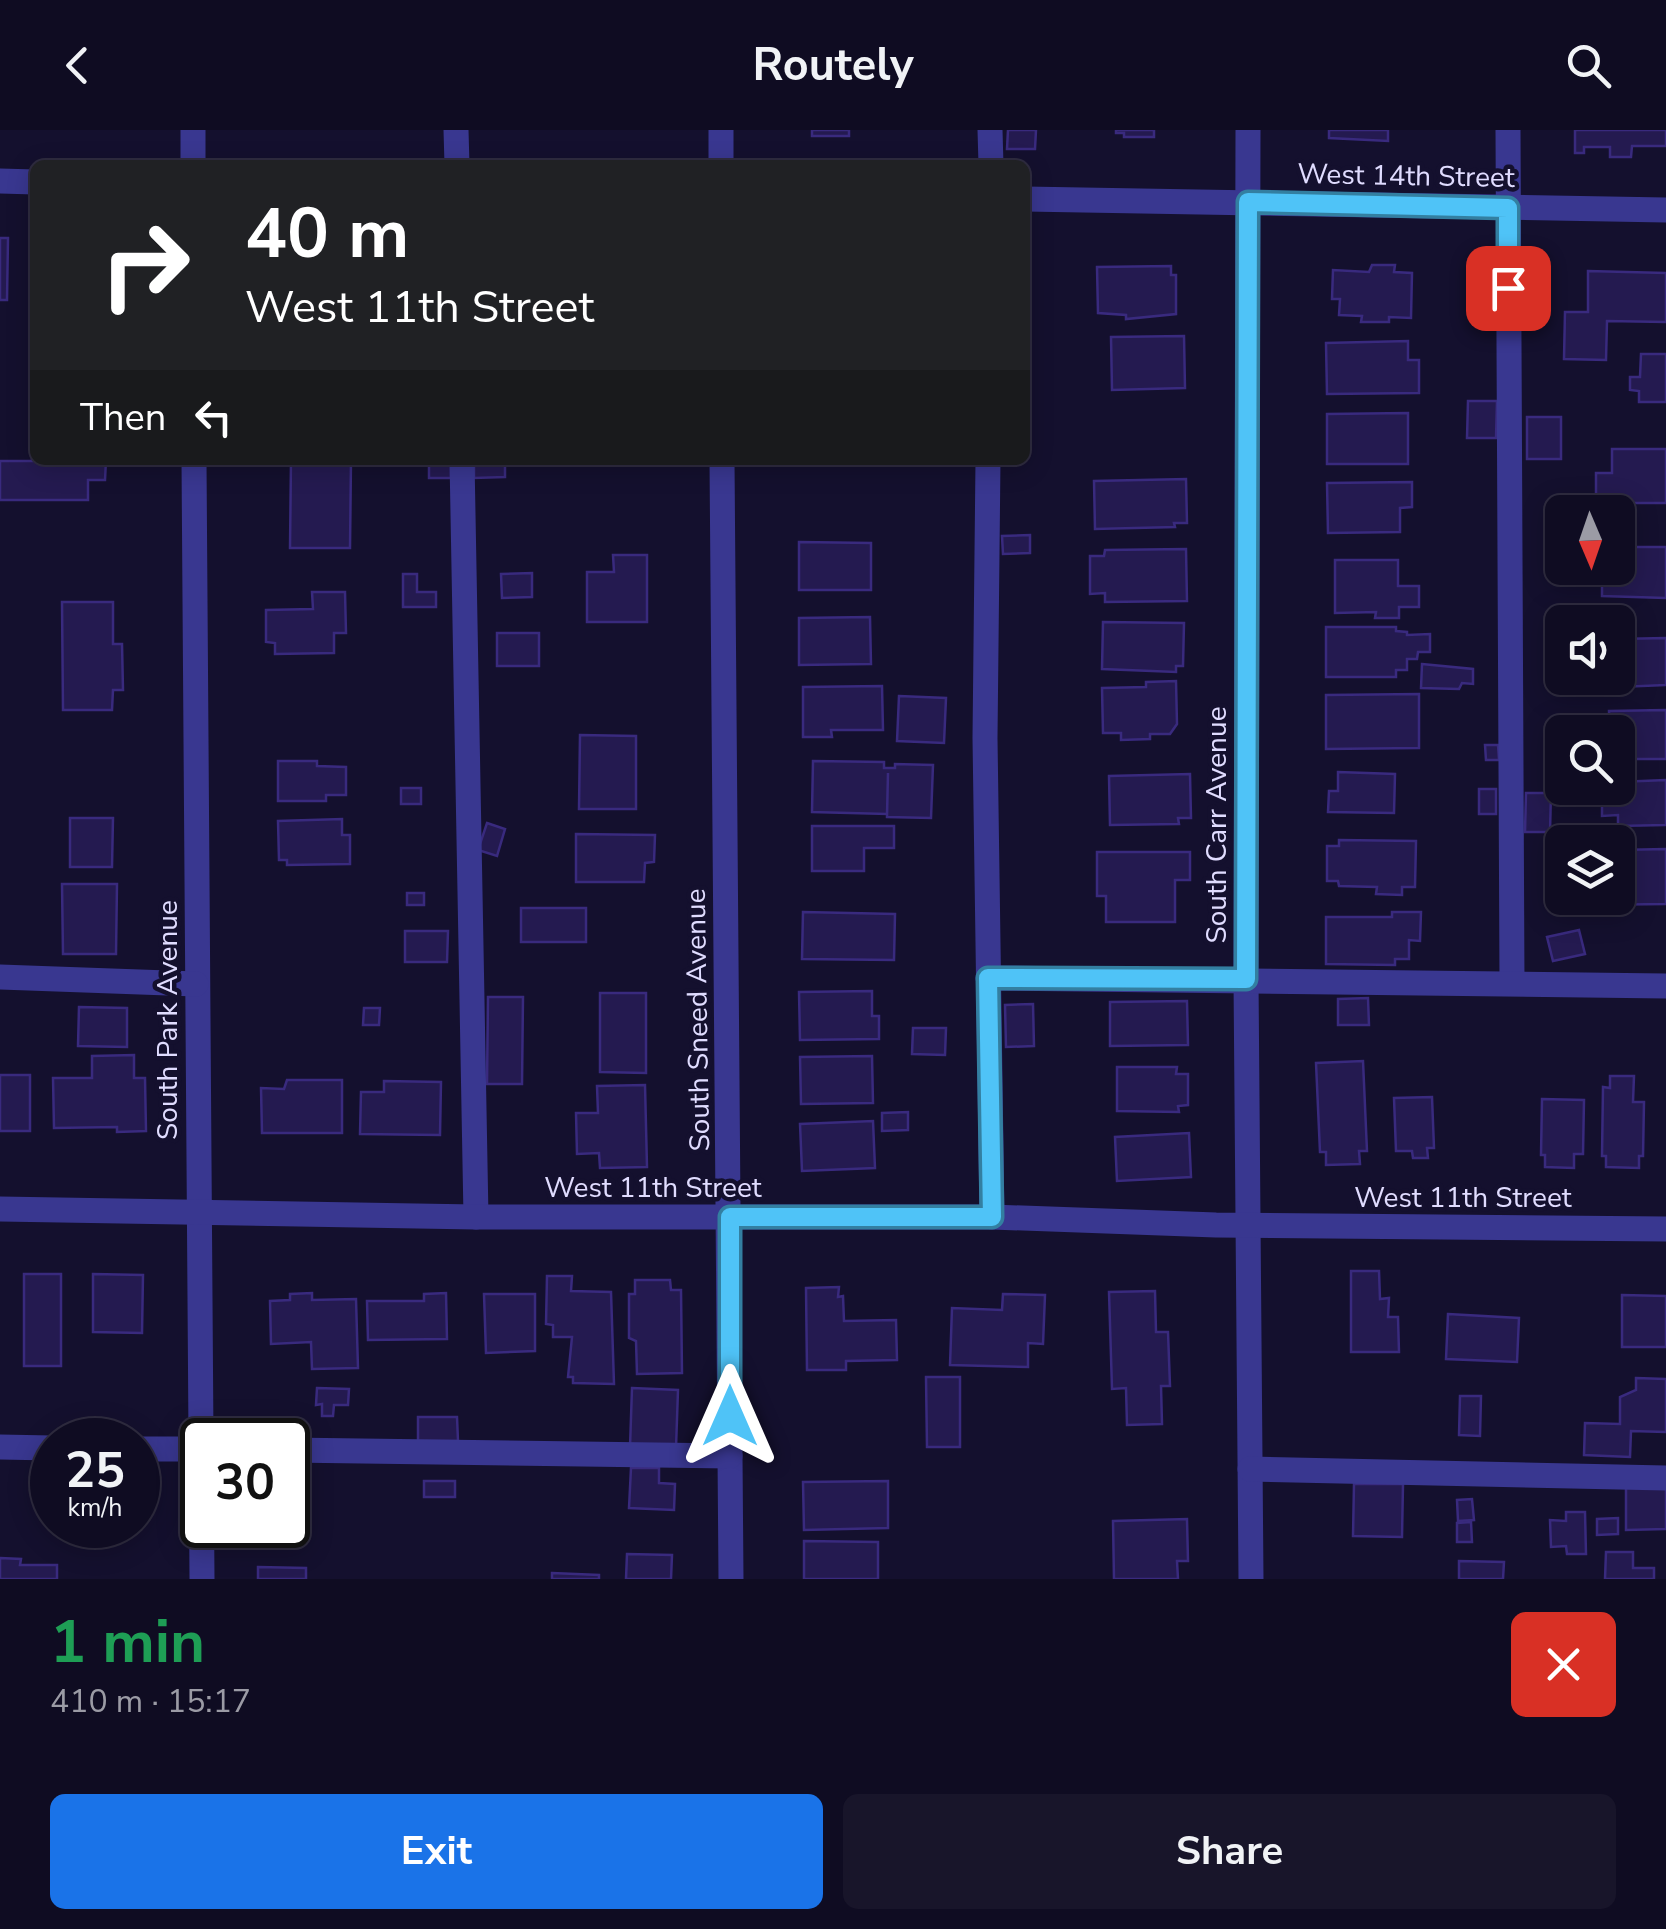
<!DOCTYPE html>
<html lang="en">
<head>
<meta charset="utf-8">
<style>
	body { margin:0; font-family:"Nunito Sans",sans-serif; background:#18152a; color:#f1f3f6; height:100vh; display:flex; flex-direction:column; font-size:38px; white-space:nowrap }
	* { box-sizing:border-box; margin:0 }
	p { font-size:32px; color:#9b9ba5 }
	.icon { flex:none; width:55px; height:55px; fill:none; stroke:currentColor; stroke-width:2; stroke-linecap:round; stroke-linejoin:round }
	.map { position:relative; height:1449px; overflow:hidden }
	.panel { display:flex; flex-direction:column; background:#0f0c22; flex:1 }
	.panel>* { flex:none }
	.hud { position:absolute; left:30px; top:30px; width:1000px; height:305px; border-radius:15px; box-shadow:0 5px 25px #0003,0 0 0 2px #2f2c40; background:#202124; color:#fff; overflow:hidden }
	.needle { width:65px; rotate:178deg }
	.fabs { position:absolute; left:1545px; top:365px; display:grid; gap:20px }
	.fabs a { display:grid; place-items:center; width:90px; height:90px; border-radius:15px; background:#0f0c22; box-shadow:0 5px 25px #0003,0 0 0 2px #2f2c40; font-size:50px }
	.speed { position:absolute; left:30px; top:1288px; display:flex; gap:20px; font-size:50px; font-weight:700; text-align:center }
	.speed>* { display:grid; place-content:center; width:130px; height:130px; border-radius:50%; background:#0f0c22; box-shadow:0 5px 25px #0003,0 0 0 2px #2f2c40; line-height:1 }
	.speed small { font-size:25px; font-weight:400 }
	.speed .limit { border:5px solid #111; border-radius:15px; background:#fff; color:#111 }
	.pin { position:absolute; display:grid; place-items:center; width:85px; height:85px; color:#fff; margin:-42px; border-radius:20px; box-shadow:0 5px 15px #0006 }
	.me { position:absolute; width:110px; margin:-55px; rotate:0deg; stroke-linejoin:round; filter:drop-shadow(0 0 8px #0008) }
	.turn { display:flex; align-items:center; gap:35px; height:210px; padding:0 50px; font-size:45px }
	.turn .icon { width:130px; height:130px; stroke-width:2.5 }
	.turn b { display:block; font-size:70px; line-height:85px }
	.then { display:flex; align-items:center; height:95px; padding:0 50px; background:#0003; gap:20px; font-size:38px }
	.round { display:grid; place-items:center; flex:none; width:105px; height:105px; border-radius:15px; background:#18152a }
	.head { display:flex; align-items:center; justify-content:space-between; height:170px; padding:0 50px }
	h1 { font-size:60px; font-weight:700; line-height:75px; color:#1e9e55 }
	.button { display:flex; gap:20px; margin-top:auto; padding:20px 50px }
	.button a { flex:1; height:115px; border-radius:15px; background:#1a73e8; color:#fff; font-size:40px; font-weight:700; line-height:115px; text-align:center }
	.button a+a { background:#18152a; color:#f1f3f6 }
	header { display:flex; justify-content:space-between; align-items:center; height:130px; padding:0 50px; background:#0f0c22; font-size:45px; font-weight:700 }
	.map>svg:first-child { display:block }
	.building { fill:#241a50; stroke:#392a7e; stroke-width:2.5 }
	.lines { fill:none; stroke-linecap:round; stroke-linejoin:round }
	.minor { stroke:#393790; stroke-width:25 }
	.route-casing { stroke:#337fa1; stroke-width:25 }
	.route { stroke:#4fc3f7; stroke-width:18 }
	.labels { text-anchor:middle; stroke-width:9; stroke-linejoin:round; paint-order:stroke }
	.street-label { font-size:28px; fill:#e0dcff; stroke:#14102e }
</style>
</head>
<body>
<header><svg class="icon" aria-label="back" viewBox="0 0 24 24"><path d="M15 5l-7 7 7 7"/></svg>Routely<svg class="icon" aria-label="search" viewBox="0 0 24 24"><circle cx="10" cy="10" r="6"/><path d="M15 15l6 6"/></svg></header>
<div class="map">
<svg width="1666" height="1449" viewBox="0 0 1666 1449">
	<rect width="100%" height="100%" fill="#14102e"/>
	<!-- building -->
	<g class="building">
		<rect x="812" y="0" width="37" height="6"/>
		<path d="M1008 0H1036L1035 19H1007Z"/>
		<path d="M1116 0H1154V7H1124V3H1116Z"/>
		<path d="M1329 0H1388V11L1329 8Z"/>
		<path d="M1575 0H1666V16H1632L1631 27H1610V17H1584V23H1575Z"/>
		<path d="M0 108H8L7 170H0Z"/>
		<path d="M1372 135H1395L1394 142 1412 143 1411 188 1389 187V192H1361L1362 186 1339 185 1340 169H1332L1333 140 1369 142Z"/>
		<path d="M1171 136V145H1176V184L1126 189V185L1098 183 1097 137Z"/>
		<path d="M1588 141 1666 143V192L1607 191 1606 230 1564 229 1565 182H1588Z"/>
		<path d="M1184 206 1185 258 1112 260 1111 207Z"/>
		<path d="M1408 211V230H1419V263L1327 264 1326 213Z"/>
		<path d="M1641 224H1666V272H1639V261L1630 260V247H1640Z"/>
		<path d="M1468 271H1497L1496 308H1467Z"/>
		<path d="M1408 283V334H1327V284Z"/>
		<rect x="1527" y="287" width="34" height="42"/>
		<path d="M32 299H35V330H106L105 350H88V370H0V331H32Z"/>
		<path d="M1612 319H1666V373H1611L1612 369H1596V343H1612Z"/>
		<path d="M291 330H351L350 418H290Z"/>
		<rect x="429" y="330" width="22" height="18"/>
		<path d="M474 330H505V347L474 348Z"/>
		<path d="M1186 349 1187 393H1174L1175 397 1095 399 1094 351Z"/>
		<path d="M1412 352V377L1400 378V402L1328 403 1327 353Z"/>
		<path d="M1030 405V423L1003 424 1002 406Z"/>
		<path d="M799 412 871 413V460H799Z"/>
		<path d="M1618 417H1666V468L1602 466V438H1618Z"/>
		<path d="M1186 419 1187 471 1105 472V463L1090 464V426H1104L1105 420Z"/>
		<path d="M613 425H647V492H587V442H614Z"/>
		<path d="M1335 430H1398V456H1419V477H1399V488H1375L1376 482 1335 483Z"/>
		<path d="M532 443V467L502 468 501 444Z"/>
		<path d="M403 444H417V462H436V477H403Z"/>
		<path d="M312 462H345L346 503H334V523L275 524V513L266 512V480L313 479Z"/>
		<path d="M62 472H113V514H122L123 560H113L112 580H63Z"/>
		<path d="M870 487 871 534 799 535V488Z"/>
		<path d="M1103 492 1184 493 1183 536H1176V542L1102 539Z"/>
		<path d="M1326 497H1396V501L1407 502V505L1430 504V522H1418L1417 529H1407V540H1396V547H1326Z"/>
		<rect x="497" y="503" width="42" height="33"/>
		<path d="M1666 508V555L1619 557 1618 509Z"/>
		<path d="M1422 534 1473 539V554L1462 553 1459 559 1421 558Z"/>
		<path d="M1176 551 1177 594 1170 604H1150V609L1121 610V603H1103L1102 558 1146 557V552Z"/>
		<path d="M882 556 883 600H831L832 607H803V557Z"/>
		<path d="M1419 564V618L1326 619V565Z"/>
		<path d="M899 566 946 568 944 613 897 611Z"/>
		<path d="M1666 580V629H1619L1618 602H1610L1609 581Z"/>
		<path d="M580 605 636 606V679H579Z"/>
		<path d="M1485 615H1498L1499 630H1486Z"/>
		<path d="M278 631H317V636L346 637V665H326V671H278Z"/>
		<path d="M813 631 884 632V638H895V634L933 635 931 688 887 687 888 643 887 684 812 682Z"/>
		<path d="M1338 642 1395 644 1394 683 1328 682 1329 661H1338Z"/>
		<path d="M1190 644 1191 688H1178L1179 694 1110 695 1109 646Z"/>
		<path d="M1666 650V695L1618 696V685L1602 686V658H1618V652Z"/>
		<rect x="401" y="658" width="20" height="16"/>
		<rect x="1479" y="659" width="17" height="25"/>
		<path d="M1526 663H1551L1550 702H1525Z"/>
		<path d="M70 688H113L112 737H70Z"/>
		<path d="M342 689V705H350V734L287 735V730H279L278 691Z"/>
		<path d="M487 693 505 699 497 726 478 720Z"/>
		<path d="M812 696H894V718H864V741H812Z"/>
		<path d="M576 704 655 705 654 732 645 733 644 752H576Z"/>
		<path d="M1339 710 1416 711 1415 757H1402V765L1376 764 1377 757 1339 756 1338 751H1327V716H1339Z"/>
		<path d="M1666 719V774L1586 775V768H1618V720Z"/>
		<path d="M1097 722H1190V750H1175V792H1106V766H1097Z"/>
		<path d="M62 754H117L116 824H63Z"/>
		<rect x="407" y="763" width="17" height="12"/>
		<rect x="521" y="778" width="65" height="34"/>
		<path d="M803 782 895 784 894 830 802 829Z"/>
		<path d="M1392 782H1421L1420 811 1409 810V829H1395V835L1326 834V787H1392Z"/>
		<path d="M1579 800 1585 824 1553 831 1547 807Z"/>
		<path d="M405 801H448L447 832H405Z"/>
		<path d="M872 861V886H879V909L800 910 799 862Z"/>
		<path d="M600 863H646V943L600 942Z"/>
		<path d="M488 867H523L522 954H487Z"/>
		<path d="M1368 868 1369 895H1338V869Z"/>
		<path d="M1187 871 1188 915 1110 916V872Z"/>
		<path d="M1033 874 1034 916 1006 917 1005 875Z"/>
		<path d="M79 877 127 878V917L78 916Z"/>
		<path d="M364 878H380L379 895H363Z"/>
		<path d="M913 898H946L945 925 912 924Z"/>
		<path d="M134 925V948H145L146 1001 117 1002V997L54 998 53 948H92V926Z"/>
		<path d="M872 926 873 973 801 974 800 927Z"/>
		<path d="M1363 931 1367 1021H1359L1360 1034 1326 1035V1022H1320L1316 933Z"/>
		<path d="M1117 937H1177L1176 944H1188V975L1178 976 1179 982 1117 981Z"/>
		<rect x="0" y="945" width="30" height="56"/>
		<path d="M1610 946H1634L1633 972H1644L1643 1026H1639V1038L1606 1037V1026H1602L1603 957 1610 958Z"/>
		<path d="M287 950H342V1003H262L261 958 284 959Z"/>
		<path d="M384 951 441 952 440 1005 360 1004 361 962H384Z"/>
		<path d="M645 955 647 1037 600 1038 599 1023 577 1024 576 983H598L597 956Z"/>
		<path d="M1432 967 1434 1018H1427L1428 1028H1413L1412 1021H1396L1394 968Z"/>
		<path d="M1542 969 1584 970 1583 1024H1574V1038L1545 1037V1025H1541Z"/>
		<path d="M908 982V1000L882 1001V983Z"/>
		<path d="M873 991 875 1038 802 1041 800 994Z"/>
		<path d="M1189 1003 1191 1047 1117 1051 1115 1007Z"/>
		<path d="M1351 1141H1379L1380 1169 1389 1168 1388 1187H1398L1399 1222H1351Z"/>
		<rect x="24" y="1144" width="37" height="92"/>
		<path d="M93 1144 143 1145 142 1203 93 1202Z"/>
		<path d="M547 1146H572L571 1161 611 1162 614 1254 573 1253V1247H568L572 1207H553V1195L546 1194Z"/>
		<path d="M635 1150H670L671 1160H681L682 1243 637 1244 636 1211 629 1208V1164H635Z"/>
		<path d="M839 1157 838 1167 843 1166 844 1191 896 1190 897 1230 846 1231V1240H807L806 1158Z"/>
		<path d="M1155 1161 1156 1202H1168L1170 1256H1161L1162 1294 1127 1295 1126 1258 1112 1259 1109 1162Z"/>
		<path d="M312 1163V1170L356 1169 358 1238 312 1239 311 1212 271 1214 270 1171 290 1170V1164Z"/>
		<path d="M446 1163 447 1209 368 1210 367 1171H424V1164Z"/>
		<path d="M484 1164H535V1221L486 1223Z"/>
		<path d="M1003 1164 1045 1165 1043 1214 1028 1213V1237L950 1235 952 1178 1002 1180Z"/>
		<path d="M1622 1165 1666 1166V1217H1622Z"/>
		<path d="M1448 1184 1519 1188 1517 1232 1446 1229Z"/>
		<path d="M926 1247H960V1317H927Z"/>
		<path d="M1636 1248 1666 1249V1302L1631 1301 1630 1327 1584 1325 1585 1293 1620 1294V1267L1636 1260Z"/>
		<path d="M317 1258 349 1259 348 1275H334L333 1286H322V1274L316 1275Z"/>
		<path d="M632 1258 678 1260 676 1318 630 1317Z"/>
		<path d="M1460 1266H1481L1480 1306 1459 1305Z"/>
		<path d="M418 1287H457L458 1311H418Z"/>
		<path d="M631 1338H659V1353L675 1354 674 1380 629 1378Z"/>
		<rect x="424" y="1351" width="31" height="16"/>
		<path d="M888 1351V1398L804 1400 803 1352Z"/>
		<path d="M1354 1354H1403L1402 1407 1353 1406Z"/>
		<path d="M1626 1355H1666V1399L1626 1400Z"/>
		<path d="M1472 1369 1474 1390 1458 1391 1457 1370Z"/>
		<path d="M1566 1382H1585L1586 1424H1567L1566 1416 1551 1417 1550 1390 1566 1391Z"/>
		<path d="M1618 1388V1404L1597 1405V1389Z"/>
		<path d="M1187 1389 1188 1431H1177L1178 1449H1114L1113 1391Z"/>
		<path d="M1471 1392 1472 1412H1457V1393Z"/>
		<path d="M804 1411 878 1412V1449H804Z"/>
		<path d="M1606 1422H1633V1438H1654V1449H1605Z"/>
		<path d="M627 1424 672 1425 671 1449H626Z"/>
		<path d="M0 1428 21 1429 20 1435H57V1449H0Z"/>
		<path d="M1459 1431 1504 1432 1503 1449H1459Z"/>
		<path d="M258 1437 306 1438V1449H258Z"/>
		<path d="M552 1443 599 1445V1449H552Z"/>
	</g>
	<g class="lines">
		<!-- minor -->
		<g class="minor">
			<path d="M193 0V35"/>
			<path d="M456 0 457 35"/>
			<path d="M721 0V35"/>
			<path d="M990 0 991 35"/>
			<path d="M1248 0 1246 849 1251 1449"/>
			<path d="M1508 0 1512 853"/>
			<path d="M0 51 35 52"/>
			<path d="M1025 69 1666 80"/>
			<path d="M194 330 202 1449"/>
			<path d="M462 330 476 1087"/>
			<path d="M722 330 731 1449"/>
			<path d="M988 330 985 608 992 1087"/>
			<path d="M0 847 196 854"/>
			<path d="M988 848 1666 856"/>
			<path d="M0 1079 476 1087H992L1216 1095 1666 1099"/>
			<path d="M0 1317 52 1318"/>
			<path d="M138 1319H202"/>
			<path d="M288 1320 730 1326"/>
			<path d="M1250 1339 1666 1348"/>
		</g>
	</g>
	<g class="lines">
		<defs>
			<path id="route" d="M730 1286V1087H992L988 848 1246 849 1248 72 1508 78V158"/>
		</defs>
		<!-- route casing -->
		<use href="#route" class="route-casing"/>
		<!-- route -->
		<use href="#route" class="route"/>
	</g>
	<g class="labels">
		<!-- street labels -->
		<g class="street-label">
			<text transform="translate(1406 45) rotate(1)" y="10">West 14th Street</text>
			<text transform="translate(1216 695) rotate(-90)" y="10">South Carr Avenue</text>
			<text transform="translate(167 890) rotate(-90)" y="10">South Park Avenue</text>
			<text transform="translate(697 890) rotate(-91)" y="10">South Sneed Avenue</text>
			<text x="653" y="1067">West 11th Street</text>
			<text x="1463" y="1077">West 11th Street</text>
		</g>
	</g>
</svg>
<div class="fabs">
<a><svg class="needle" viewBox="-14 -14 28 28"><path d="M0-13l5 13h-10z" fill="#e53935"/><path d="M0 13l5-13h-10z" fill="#9b9ba5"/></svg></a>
<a><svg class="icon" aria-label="sound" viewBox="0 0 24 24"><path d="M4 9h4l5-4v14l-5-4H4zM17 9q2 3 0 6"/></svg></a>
<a><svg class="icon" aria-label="search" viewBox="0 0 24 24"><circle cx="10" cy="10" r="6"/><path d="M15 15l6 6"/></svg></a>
<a><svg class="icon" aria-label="layers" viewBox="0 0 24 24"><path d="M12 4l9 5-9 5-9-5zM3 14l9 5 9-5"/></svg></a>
</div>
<div class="speed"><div>25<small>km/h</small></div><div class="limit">30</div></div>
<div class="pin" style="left:1508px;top:158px;background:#d93025"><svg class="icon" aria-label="arrive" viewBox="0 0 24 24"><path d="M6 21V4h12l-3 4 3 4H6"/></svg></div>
<svg class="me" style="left:730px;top:1286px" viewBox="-20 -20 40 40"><path d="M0-17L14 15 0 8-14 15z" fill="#4fc3f7" stroke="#fff" stroke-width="4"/></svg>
<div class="hud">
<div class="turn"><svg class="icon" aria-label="right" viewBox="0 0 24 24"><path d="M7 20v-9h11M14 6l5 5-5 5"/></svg><div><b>40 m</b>West 11th Street</div></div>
<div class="then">Then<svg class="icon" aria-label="left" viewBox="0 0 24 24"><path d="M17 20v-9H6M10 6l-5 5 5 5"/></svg></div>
</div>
</div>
<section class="panel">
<div class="head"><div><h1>1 min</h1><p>410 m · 15:17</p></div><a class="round" style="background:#d93025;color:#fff"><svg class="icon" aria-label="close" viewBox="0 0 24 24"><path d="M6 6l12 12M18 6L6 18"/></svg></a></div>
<div class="button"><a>Exit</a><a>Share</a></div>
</section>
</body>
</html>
